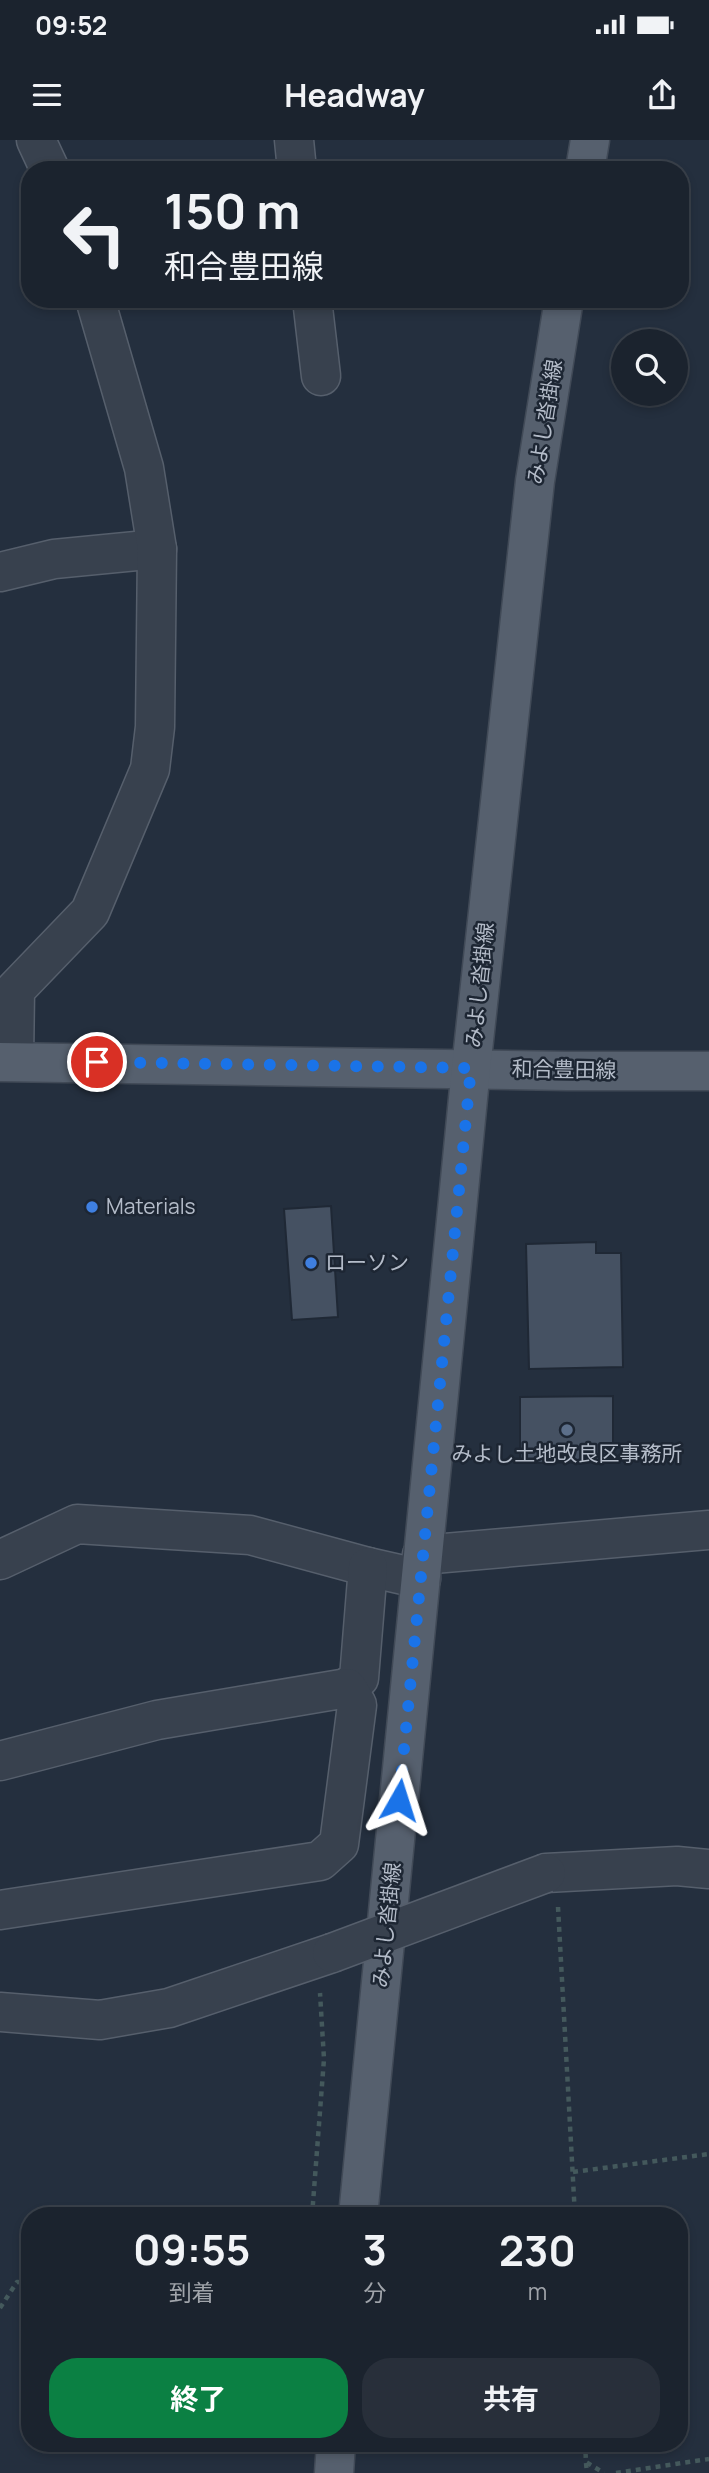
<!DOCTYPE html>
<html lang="ja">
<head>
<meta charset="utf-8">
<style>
	body { margin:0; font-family:Manrope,"Noto Sans JP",sans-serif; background:#282f3a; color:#f1f3f6; height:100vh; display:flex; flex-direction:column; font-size:26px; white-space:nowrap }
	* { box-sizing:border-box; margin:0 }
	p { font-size:23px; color:#a0a4aa }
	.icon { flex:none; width:38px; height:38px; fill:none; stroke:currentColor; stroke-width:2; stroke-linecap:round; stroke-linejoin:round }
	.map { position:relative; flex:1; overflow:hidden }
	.side { position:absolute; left:21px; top:2067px; width:667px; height:245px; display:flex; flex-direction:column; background:#1b232e; border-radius:28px; box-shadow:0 4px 10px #0003,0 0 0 2px #39404a }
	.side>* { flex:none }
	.guide { position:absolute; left:21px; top:21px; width:668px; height:147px; border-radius:28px; box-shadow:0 4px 10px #0003,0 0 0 2px #39404a; background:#1b232e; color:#f1f3f6; overflow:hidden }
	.tools { position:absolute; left:611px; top:189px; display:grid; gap:14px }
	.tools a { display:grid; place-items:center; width:77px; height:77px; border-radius:50%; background:#1b232e; box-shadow:0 4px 10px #0003,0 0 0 2px #39404a; font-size:35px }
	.pin { position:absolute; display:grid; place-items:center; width:60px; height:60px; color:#fff; margin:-30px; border:4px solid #fff; border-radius:50%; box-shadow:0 2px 7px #0007 }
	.me { position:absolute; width:77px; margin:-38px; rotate:6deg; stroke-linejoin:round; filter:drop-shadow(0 0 5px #0008) }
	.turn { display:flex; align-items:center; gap:24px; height:147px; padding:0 28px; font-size:32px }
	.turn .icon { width:91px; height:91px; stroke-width:2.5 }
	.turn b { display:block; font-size:49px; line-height:60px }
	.eta { display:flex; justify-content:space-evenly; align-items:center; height:119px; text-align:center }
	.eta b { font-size:42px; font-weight:700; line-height:49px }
	.cta { display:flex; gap:14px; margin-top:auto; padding:14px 28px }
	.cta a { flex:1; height:80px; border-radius:28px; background:#0b8043; color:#fff; font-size:28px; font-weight:700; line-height:80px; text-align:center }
	.cta a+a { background:#282f3a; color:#f1f3f6 }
	.status { display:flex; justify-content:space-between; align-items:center; height:49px; padding:0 35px; background:#1b232e; direction:ltr }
	.status svg { height:19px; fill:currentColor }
	header { display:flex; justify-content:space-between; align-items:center; height:91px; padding:0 28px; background:#1b232e; font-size:32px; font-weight:700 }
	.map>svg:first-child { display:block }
	.building { fill:#455162; stroke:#1f2835; stroke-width:2 }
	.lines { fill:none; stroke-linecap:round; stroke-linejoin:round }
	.minor-casing { stroke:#565f6c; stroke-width:41 }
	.major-casing { stroke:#414a57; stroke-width:41 }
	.path { stroke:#44595c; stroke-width:4.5; stroke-dasharray:5 5; stroke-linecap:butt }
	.minor { stroke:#38414e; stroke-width:38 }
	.major { stroke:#56606e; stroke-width:38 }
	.minor-bridge-casing { stroke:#565f6c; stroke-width:41; stroke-linecap:butt }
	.minor-bridge { stroke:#38414e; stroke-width:38 }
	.route { stroke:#1a73e8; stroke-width:12; stroke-dasharray:0 21.6 }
	.shop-dot { fill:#3f7fe0; stroke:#1d2633; stroke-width:2.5 }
	.service-dot { fill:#5c6f8a; stroke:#1d2633; stroke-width:2.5 }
	.labels { text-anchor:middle; stroke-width:5; stroke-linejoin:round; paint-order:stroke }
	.street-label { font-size:21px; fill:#b4bcc9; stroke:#1d2633 }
	.poi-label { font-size:21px; fill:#b4bcc9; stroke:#1d2633; text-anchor:start }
</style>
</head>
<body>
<div class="status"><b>09:52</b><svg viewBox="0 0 49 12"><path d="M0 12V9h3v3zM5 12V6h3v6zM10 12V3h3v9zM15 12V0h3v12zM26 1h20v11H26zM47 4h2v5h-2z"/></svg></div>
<header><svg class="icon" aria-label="menu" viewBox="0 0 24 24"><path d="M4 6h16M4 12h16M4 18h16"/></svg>Headway<svg class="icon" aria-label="share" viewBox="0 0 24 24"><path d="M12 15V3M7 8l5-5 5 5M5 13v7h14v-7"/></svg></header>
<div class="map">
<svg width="709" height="2333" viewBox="0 0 709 2333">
	<rect width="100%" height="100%" fill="#242f3e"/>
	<!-- building -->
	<g class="building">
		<path d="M331 1066 338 1177 292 1180 284 1069Z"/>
		<path d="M596 1102V1113H621L623 1227 529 1229 526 1104Z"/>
		<path d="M613 1256V1322L520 1323V1257Z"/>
	</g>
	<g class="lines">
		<defs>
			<g id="minor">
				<path d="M36 0 50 30"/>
				<path d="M294 0 297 30"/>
				<path d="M312 159 321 236"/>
				<path d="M0 432 54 419 157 409"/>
				<path d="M14 921 15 850 90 772 150 629 155 587 157 409 144 328 95 159"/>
				<path d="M422 1415 709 1390"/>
				<path d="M0 1420 77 1384 250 1395 368 1427 421 1439"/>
				<path d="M347 1548 359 1538 368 1427"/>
				<path d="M0 1621 157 1580 347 1548 357 1565 339 1704 320 1721 0 1770"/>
				<path d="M546 1733 677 1726 709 1729"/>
				<path d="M0 1872 100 1880 169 1868 332 1813"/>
			</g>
			<g id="major">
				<path d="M585 30 590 0"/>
				<path d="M0 922 567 931H709"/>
				<path d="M358 2076 471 928 535 341 564 159"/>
				<path d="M334 2333 336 2303"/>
			</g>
		</defs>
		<!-- minor casing -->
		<use href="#minor" class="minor-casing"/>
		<!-- major casing -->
		<use href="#major" class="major-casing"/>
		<!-- path -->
		<g class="path">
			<path d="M558 1767 575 2076"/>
			<path d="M573 2032 709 2014"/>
			<path d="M312 2076 324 1919 320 1853"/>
			<path d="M0 2168 17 2142 30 2143"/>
			<path d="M585 2303 586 2322 604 2333"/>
			<path d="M586 2323 587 2333"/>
			<path d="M616 2333 709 2319"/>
		</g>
		<!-- minor -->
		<use href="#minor" class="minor"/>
		<!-- major -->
		<use href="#major" class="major"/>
		<defs>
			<path id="minor-bridge" d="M332 1813 546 1733"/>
		</defs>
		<!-- minor-bridge casing -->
		<use href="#minor-bridge" class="minor-bridge-casing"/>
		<!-- minor-bridge -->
		<use href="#minor-bridge" class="minor-bridge"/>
	</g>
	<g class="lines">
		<!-- route -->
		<path class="route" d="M97 922 471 928 399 1660"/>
	</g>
	<!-- markers -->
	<g class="shop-dot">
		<circle cx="92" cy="1067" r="7"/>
		<circle cx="311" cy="1123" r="7"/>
	</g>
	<circle class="service-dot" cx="567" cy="1290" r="7"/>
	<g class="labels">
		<!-- street labels -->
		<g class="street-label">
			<text transform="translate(545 282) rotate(-81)" y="7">みよし沓掛線</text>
			<text transform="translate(480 845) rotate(-84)" y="7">みよし沓掛線</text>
			<text transform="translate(564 930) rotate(1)" y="7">和合豊田線</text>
			<text transform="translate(387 1785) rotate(-84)" y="7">みよし沓掛線</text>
		</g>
		<!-- poi labels -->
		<g class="poi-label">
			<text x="106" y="1074">Materials</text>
			<text x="325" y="1130">ローソン</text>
			<text x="567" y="1321" text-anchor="middle">みよし土地改良区事務所</text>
		</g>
	</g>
</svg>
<div class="tools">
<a><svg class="icon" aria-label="search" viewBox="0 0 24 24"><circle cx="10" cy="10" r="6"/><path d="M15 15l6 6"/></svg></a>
</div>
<div class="pin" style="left:97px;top:922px;background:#d93025"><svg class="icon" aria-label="arrive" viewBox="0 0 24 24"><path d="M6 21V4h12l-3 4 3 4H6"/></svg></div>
<svg class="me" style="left:399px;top:1660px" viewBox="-20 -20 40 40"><path d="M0-17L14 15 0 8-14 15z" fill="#1a73e8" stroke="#fff" stroke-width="4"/></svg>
<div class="guide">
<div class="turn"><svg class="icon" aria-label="left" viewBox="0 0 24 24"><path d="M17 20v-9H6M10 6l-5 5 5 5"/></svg><div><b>150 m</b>和合豊田線</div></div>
</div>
<section class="side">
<div class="eta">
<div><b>09:55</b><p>到着</p></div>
<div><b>3</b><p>分</p></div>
<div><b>230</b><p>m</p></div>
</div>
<div class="cta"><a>終了</a><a>共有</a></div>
</section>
</div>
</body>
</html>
